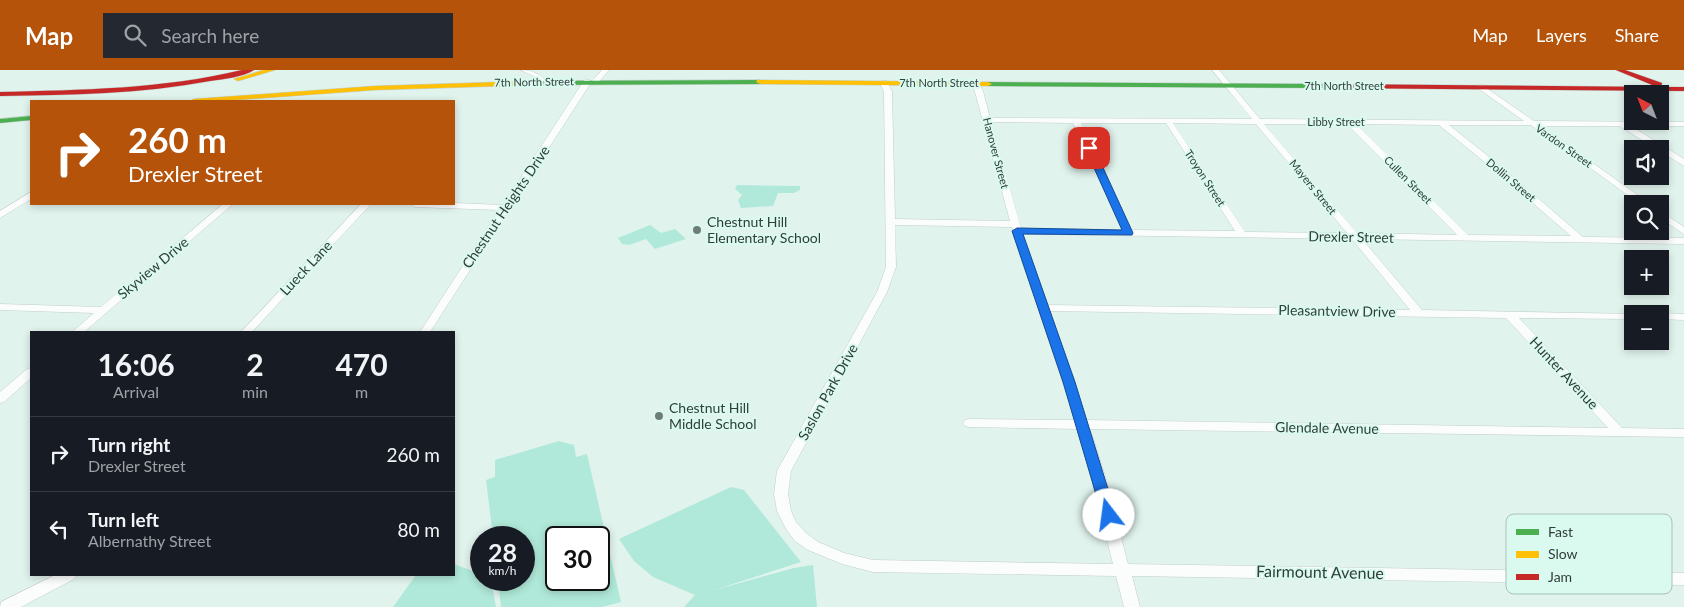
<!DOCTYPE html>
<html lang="en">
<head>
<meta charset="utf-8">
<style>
	body { margin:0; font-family:Lato,sans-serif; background:#242831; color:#f1f3f6; height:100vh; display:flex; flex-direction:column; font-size:19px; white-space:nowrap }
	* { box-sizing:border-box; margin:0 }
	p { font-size:16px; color:#9ea1a6 }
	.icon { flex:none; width:28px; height:28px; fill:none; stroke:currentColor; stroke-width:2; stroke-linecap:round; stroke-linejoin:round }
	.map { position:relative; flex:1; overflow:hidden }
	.side { position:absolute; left:30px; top:261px; width:425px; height:245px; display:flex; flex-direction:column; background:#171b24; border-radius:0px; box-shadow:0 2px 8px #0003 }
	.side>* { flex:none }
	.top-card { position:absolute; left:30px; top:30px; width:425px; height:105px; border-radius:0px; box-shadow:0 2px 8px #0003; background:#b45309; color:#fff; overflow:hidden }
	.needle { width:32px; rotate:318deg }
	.tools { position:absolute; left:1624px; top:15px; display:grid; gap:10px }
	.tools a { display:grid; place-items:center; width:45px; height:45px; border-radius:0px; background:#171b24; box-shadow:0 2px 8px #0003; font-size:25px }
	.speed { position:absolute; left:470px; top:456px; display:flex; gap:10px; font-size:25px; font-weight:700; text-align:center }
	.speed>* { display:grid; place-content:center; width:65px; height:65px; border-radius:50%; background:#171b24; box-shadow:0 2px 8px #0003; line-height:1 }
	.speed small { font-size:12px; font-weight:400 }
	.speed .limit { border:2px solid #111; border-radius:8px; background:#fff; color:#111 }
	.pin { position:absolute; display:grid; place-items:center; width:42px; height:42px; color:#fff; margin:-21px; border-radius:10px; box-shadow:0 2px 8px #0006 }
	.me { position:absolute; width:55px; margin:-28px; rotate:345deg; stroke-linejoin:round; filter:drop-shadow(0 0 4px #0008) }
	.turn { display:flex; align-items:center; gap:18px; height:105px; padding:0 15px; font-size:22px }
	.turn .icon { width:65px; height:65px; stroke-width:2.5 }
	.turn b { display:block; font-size:35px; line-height:42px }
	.eta { display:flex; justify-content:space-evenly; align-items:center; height:85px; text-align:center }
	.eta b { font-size:30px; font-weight:700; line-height:35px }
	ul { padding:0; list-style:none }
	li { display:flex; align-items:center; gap:15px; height:75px; padding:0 15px; border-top:1px solid #363941 }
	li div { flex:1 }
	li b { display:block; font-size:19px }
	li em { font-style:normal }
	header { display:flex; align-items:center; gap:30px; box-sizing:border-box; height:70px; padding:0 25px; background:#b45309; color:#fff }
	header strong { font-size:24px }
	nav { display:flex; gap:28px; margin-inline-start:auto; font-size:18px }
	.search { width:350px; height:45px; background:#242831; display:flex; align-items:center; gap:12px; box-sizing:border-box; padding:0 18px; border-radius:0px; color:#9ea1a6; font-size:19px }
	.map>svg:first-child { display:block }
	.green { fill:#b0e9d9; fill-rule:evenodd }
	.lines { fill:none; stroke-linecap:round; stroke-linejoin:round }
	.street-casing { stroke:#c1ceca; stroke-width:1 }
	.fast-casing { stroke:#c1ceca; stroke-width:1 }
	.slow-casing { stroke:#c1ceca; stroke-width:1 }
	.jam-casing { stroke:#c1ceca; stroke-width:1 }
	.street { fill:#fafdfc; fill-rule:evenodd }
	.fast { fill:#4caf50; fill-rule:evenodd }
	.slow { fill:#ffc107; fill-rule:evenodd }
	.jam { fill:#c62828; fill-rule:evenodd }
	.route { fill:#1a73e8; stroke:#114b97 }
	.poi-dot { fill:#6f7d79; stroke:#dafaf0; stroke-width:2 }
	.labels { text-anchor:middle; stroke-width:4; stroke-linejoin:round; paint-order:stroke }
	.far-street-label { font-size:11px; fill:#313d3a; stroke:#dafaf0 }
	.street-label { font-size:14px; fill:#313d3a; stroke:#dafaf0 }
	.poi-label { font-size:14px; fill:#313d3a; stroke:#dafaf0; text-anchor:start }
	.near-street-label { font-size:16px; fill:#313d3a; stroke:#dafaf0 }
	.key { fill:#dafaf0; stroke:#a7c1b9; stroke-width:1 }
	.key-label { font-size:14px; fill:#313d3a }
</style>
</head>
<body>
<header>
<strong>Map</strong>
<div class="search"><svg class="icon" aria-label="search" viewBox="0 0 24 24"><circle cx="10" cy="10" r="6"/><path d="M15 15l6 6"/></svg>Search here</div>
<nav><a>Map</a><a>Layers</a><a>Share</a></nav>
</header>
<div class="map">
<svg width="1684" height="537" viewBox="0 0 1684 537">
	<rect width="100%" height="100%" fill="#e1f3ed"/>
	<!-- green -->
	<g class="green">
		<path d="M737 115 800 116V120L794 123H778L773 136 741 138 738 130 742 125 735 119Z"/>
		<path d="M650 155 661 163 675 159 686 169 655 179 646 169 629 175 622 174 618 168Z"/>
		<path d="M559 371 574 375 576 387 587 384 621 532 602 537H501L498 510H524V468L493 467 486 410 495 407V390ZM556 468H599V510H556Z"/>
		<path d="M731 417 744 420 801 492 714 520 794 498 813 495 817 537H684L695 525 653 507 634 491 619 469Z"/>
		<path d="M454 494 481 504V510H491L496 537H393L416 505H454Z"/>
	</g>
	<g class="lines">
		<defs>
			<g id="street">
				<path d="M520 0C532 0 539 3 547 12L540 14 534 6Z"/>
				<path d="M602 0H609L598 13 592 11 430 262H420L499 140 415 137 411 134 454 133 503 135 585 9 592 11Z"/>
				<path d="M1212 0H1219L1260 49 1524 51 1479 19V15H1482L1534 51 1684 52V56H1631L1684 89V96L1660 81V79H1656L1620 56H1541L1650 134H1640L1531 55H1449L1498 94 1583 167 1684 168V174L1362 169 1422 240 1636 244H1632V249L1519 248 1622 358 1684 359V367L1090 359 1106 409 1128 494 1684 503V515L1132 506 1140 537H1124L1116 506 873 502 842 494 808 480 795 471 786 459 777 441 774 424 777 401 877 222 886 197 884 22 880 13 881 11H887L892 22 895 149 1010 151 972 11H978L983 21 990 48 1252 49ZM991 52 1073 53 1123 160 1021 158ZM1081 53H1166L1235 161 1132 160ZM1173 53 1256 54 1347 163 1245 162ZM1264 54H1347L1457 165 1357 163ZM1356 54 1439 55 1492 98 1571 166 1468 165ZM895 155 1012 157 1075 350 969 349 965 350 963 353 965 356 969 357 1077 359 1092 409 1113 494 873 490 844 483 818 472 806 463 796 452 791 441 788 424 791 401 887 222 896 197ZM1023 164 1352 169 1410 240 1047 235ZM1050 241 1506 248 1608 358 1087 350Z"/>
				<path d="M31 122V129L0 148V141Z"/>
				<path d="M223 134H233L84 262H72L94 243 0 240V234L101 237Z"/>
				<path d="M361 134H371L252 262H241Z"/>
				<path d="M1660 141 1684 157V164L1660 148Z"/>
				<path d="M1660 243 1684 244V250L1660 249V244H1656Z"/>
				<path d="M31 298V308L4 332 0 333V322L27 299Z"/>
				<path d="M55 505H77L74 509 21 537H0L1 532Z"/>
			</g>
			<g id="fast">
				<path d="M760 10 764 12 763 14 535 15 531 13 535 11Z"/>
				<path d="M985 12 1330 14 1334 16 1330 18 988 16 984 14Z"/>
				<path d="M31 46V50L0 53V49Z"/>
			</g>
			<g id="slow">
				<path d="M264 0H275L238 11 234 9Z"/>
				<path d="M757 10 988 12 992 14 988 16 760 14 756 12Z"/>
				<path d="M535 11 539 13 538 15 375 20 221 31H190L194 29 375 16Z"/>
			</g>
			<g id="jam">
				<path d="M242 0H254C243 7 224 9 210 11 141 24 70 25 0 26V22C82 20 163 19 242 0Z"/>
				<path d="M1616 0H1625L1662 13 1661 17H1684V21L1330 18 1326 16 1330 14 1657 17Z"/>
			</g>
		</defs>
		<!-- street casing -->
		<use href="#street" class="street-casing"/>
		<!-- fast casing -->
		<use href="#fast" class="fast-casing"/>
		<!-- slow casing -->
		<use href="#slow" class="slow-casing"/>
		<!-- jam casing -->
		<use href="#jam" class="jam-casing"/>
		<!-- street -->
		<use href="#street" class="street"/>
		<!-- fast -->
		<use href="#fast" class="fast"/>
		<!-- slow -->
		<use href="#slow" class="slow"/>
		<!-- jam -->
		<use href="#jam" class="jam"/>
	</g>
	<!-- route -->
	<path class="route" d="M1086 76 1094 78 1133 163 1132 165 1023 164 1075 312 1116 445 1114 449 1109 450 1104 449 1102 445 1063 312 1012 161 1017 158 1122 160 1085 78Z"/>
	<!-- markers -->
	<g class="poi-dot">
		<circle cx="697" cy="160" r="5"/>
		<circle cx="659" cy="346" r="5"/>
	</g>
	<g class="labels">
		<!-- far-street labels -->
		<g class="far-street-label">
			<text transform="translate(534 12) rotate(-1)" y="4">7th North Street</text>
			<text x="939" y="17">7th North Street</text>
			<text x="1344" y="20">7th North Street</text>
			<text x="1336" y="56">Libby Street</text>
			<text transform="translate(1564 76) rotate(35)" y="4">Vardon Street</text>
			<text transform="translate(996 83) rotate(75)" y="4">Hanover Street</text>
			<text transform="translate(1205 108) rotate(57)" y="4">Troyon Street</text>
			<text transform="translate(1408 110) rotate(45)" y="4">Cullen Street</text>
			<text transform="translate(1511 110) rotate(40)" y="4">Dollin Street</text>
			<text transform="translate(1313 117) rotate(51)" y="4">Mayers Street</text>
		</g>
		<!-- street labels -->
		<g class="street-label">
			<text transform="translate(506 137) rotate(-56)" y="5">Chestnut Heights Drive</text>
			<text transform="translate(1351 167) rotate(1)" y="5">Drexler Street</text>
			<text transform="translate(153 198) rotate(-40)" y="5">Skyview Drive</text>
			<text transform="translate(306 198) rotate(-47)" y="5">Lueck Lane</text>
			<text transform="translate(1337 241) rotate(1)" y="5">Pleasantview Drive</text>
			<text transform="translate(1564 303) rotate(47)" y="5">Hunter Avenue</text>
			<text transform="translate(828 322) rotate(-61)" y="5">Saslon Park Drive</text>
			<text transform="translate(1327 358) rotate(1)" y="5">Glendale Avenue</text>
		</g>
		<!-- poi labels -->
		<g class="poi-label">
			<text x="707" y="157">Chestnut Hill<tspan x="707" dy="16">Elementary School</tspan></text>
			<text x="669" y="343">Chestnut Hill<tspan x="669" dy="16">Middle School</tspan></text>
		</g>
		<!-- near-street labels -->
		<g class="near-street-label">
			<text transform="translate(1320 502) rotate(1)" y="6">Fairmount Avenue</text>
		</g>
	</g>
	<!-- legend -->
	<rect x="1506" y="444" width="166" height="80" rx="8" class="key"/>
	<rect x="1516" y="459" width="23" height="6" fill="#4caf50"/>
	<rect x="1516" y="481" width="23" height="7" fill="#ffc107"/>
	<rect x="1516" y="504" width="23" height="6" fill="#c62828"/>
	<g class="key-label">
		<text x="1548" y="467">Fast</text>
		<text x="1548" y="489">Slow</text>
		<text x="1548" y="512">Jam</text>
	</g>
</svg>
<div class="tools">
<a><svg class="needle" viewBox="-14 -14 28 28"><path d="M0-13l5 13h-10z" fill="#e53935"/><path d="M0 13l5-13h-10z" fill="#9ea1a6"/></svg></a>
<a><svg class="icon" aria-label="sound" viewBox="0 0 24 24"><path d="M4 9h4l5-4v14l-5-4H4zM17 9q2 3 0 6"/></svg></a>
<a><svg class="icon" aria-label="search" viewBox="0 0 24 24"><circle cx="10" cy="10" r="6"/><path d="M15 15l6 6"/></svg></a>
<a>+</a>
<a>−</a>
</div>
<div class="speed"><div>28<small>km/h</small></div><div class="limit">30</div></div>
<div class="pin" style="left:1089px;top:78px;background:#d93025"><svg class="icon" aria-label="arrive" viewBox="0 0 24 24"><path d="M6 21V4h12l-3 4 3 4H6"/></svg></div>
<svg class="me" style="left:1109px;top:445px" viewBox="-20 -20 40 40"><circle r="19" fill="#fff"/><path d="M0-13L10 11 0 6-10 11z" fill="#1a73e8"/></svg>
<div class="top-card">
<div class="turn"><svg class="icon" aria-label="right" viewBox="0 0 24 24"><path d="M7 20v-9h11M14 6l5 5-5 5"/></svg><div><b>260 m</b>Drexler Street</div></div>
</div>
<section class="side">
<div class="eta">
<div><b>16:06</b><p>Arrival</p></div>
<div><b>2</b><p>min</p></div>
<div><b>470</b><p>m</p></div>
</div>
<ul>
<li><svg class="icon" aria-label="right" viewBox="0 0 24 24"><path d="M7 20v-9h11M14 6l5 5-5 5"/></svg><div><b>Turn right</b><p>Drexler Street</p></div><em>260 m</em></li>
<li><svg class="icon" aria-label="left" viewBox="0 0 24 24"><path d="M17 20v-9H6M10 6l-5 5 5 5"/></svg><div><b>Turn left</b><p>Albernathy Street</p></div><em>80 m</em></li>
</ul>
</section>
</div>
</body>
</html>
